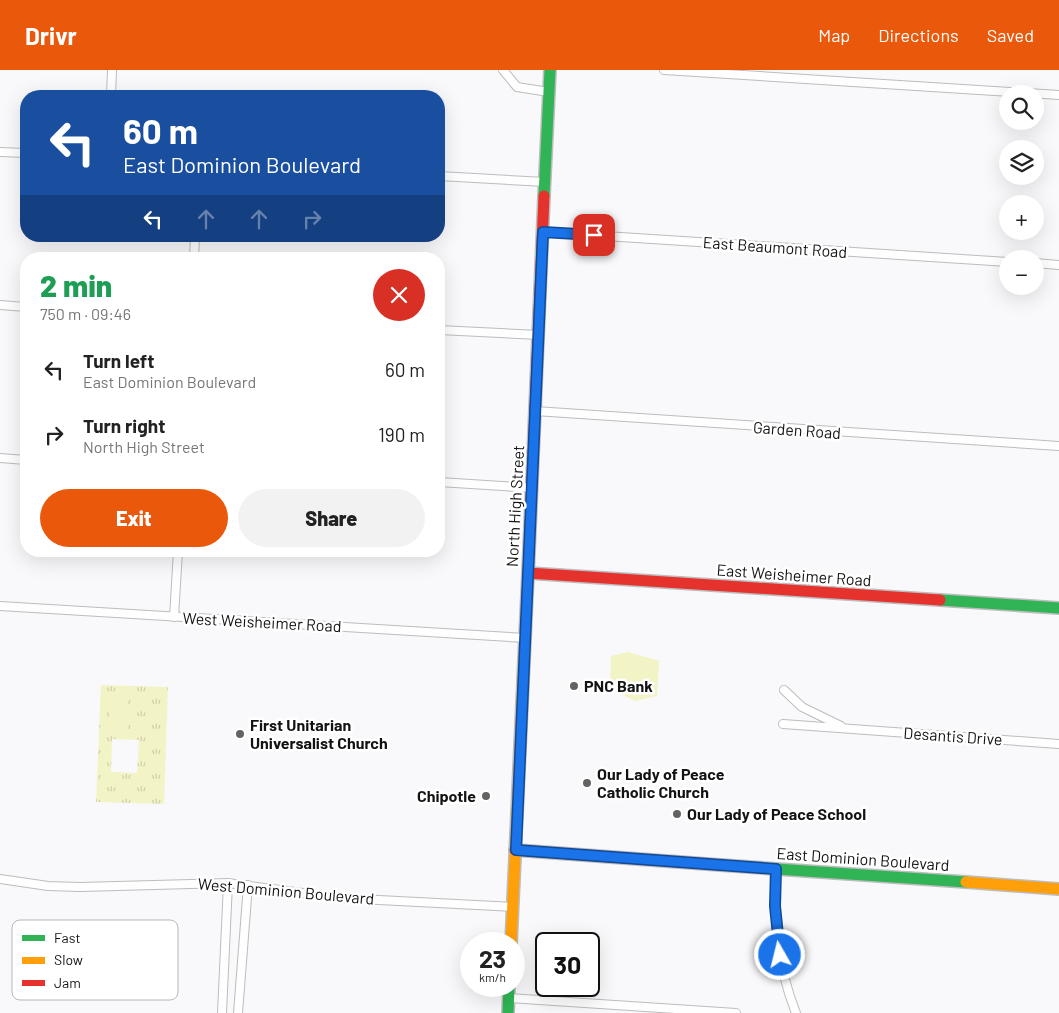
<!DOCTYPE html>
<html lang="en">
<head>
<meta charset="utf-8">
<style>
	body { margin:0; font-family:Barlow,sans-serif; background:#f2f2f2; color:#222; height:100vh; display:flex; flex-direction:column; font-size:19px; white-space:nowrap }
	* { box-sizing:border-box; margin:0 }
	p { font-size:16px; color:#767676 }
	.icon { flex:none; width:28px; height:28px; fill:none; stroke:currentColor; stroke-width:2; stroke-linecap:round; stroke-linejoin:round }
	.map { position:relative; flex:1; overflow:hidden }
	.drawer { position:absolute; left:20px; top:182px; width:425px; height:305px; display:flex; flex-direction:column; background:#fff; border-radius:20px; box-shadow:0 5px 20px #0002 }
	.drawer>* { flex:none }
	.guide { position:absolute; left:20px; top:20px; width:425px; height:152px; border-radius:20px; box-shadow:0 5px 20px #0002; background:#1a4fa0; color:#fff; overflow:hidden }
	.fabs { position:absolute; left:999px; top:15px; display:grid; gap:10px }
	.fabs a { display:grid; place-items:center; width:45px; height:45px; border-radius:50%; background:#fff; box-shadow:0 5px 20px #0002; font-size:25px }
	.speed { position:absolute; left:460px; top:862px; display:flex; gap:10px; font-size:25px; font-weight:700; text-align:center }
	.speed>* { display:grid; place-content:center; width:65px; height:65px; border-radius:50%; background:#fff; box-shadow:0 5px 20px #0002; line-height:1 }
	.speed small { font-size:12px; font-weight:400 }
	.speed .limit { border:2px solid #111; border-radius:8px; background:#fff; color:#111 }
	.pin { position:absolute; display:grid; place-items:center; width:42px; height:42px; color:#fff; margin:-21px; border-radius:10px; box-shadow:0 2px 8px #0006 }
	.me { position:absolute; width:55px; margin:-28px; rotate:352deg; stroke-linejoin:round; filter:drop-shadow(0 0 4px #0008) }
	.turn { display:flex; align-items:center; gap:18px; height:105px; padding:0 20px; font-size:22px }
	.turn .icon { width:65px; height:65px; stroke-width:2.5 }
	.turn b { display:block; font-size:35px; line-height:42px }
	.lanes { display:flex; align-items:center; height:48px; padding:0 20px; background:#0003; justify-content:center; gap:25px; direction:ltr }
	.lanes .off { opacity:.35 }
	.round { display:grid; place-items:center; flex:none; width:52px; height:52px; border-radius:26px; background:#f2f2f2 }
	.head { display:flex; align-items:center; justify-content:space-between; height:85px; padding:0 20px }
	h1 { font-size:30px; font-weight:800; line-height:38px; color:#1e9e55 }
	.button { display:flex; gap:10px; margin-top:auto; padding:10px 20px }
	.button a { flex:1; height:58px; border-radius:30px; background:#ea580c; color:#fff; font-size:20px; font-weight:800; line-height:58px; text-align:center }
	.button a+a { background:#f2f2f2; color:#222 }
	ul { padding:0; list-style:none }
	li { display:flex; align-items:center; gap:15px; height:65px; padding:0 20px }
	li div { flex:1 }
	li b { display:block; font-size:19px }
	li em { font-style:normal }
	header { display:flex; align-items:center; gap:30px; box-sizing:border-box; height:70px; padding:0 25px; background:#ea580c; color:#fff }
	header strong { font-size:24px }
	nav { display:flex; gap:28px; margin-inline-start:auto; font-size:18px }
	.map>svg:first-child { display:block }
	.grass { fill:url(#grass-tufts); fill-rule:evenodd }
	.pitch { fill:#f2f4c6 }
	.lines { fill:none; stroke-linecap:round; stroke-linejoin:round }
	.street-casing { stroke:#bdbcbe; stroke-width:10 }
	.fast-casing { stroke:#bdbcbe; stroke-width:14 }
	.slow-casing { stroke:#bdbcbe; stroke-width:14 }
	.jam-casing { stroke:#bdbcbe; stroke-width:14 }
	.street { stroke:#fefefe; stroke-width:8 }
	.fast { stroke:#30b455; stroke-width:11 }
	.slow { stroke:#ff9f0a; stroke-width:11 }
	.jam { stroke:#e5322d; stroke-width:11 }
	.route-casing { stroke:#114b97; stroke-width:12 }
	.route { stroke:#1a73e8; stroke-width:9 }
	.poi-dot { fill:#646364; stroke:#fff; stroke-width:2 }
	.labels { text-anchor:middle; stroke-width:5; stroke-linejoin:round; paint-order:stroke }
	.street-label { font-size:16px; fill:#131314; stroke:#fff }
	.poi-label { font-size:16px; font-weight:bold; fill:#131314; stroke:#fff; text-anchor:start }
	.key { fill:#fff; stroke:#b8b8b8; stroke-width:1 }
	.key-label { font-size:14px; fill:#131314 }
</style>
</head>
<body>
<header>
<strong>Drivr</strong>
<nav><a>Map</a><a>Directions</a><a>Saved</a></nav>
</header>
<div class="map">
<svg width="1059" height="943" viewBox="0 0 1059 943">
	<defs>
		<pattern id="grass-tufts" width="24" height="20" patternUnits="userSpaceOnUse" patternTransform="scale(1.25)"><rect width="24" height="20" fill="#f2f4c6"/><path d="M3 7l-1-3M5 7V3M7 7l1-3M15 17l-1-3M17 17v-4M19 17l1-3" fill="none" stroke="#cfd0a9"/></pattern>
	</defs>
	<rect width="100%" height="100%" fill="#f9f8fa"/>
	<!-- grass -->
	<path class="grass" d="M101 615 168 617 164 734 96 732ZM112 669 139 670 137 703 111 702Z"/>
	<!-- pitch -->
	<g class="pitch">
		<path d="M628 582 659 591 657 626 635 631 610 619 611 586Z"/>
		<path d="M110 628 128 629 127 664H109Z"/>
	</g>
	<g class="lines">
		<defs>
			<g id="street">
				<path d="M503 0 517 17 549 22"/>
				<path d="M664 0 1059 25"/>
				<path d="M111 26 112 0"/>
				<path d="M0 82 26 83"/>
				<path d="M439 106 545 112"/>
				<path d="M543 162 1008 192"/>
				<path d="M194 189 195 166"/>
				<path d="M1035 193 1059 195"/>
				<path d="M0 235 26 237"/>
				<path d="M439 260 539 265"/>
				<path d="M535 341 1059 376"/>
				<path d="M0 388 26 390"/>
				<path d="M439 412 532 418"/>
				<path d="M0 536 525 568"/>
				<path d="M174 547 178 481"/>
				<path d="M784 620 802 637 841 656"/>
				<path d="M783 654 1059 674"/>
				<path d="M776 799C774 848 777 896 796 943"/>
				<path d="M0 809 48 816 80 817 228 813 340 828 513 837"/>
				<path d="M509 928 736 943"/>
				<path d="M222 943 228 813"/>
				<path d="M238 943 248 815"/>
			</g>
			<g id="fast">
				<path d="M544 126 550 0"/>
				<path d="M940 530 1059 538"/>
				<path d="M720 795 966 812"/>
				<path d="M508 943 509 916"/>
			</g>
			<g id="slow">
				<path d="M966 812 1059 819"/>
				<path d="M511 874 529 481"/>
			</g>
			<g id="jam">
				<path d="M529 481 544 126"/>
				<path d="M528 503 940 530"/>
				<path d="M515 780 720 795"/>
			</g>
		</defs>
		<!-- street casing -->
		<use href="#street" class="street-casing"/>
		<!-- fast casing -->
		<use href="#fast" class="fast-casing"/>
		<!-- slow casing -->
		<use href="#slow" class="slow-casing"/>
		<!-- jam casing -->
		<use href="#jam" class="jam-casing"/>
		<!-- street -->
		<use href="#street" class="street"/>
		<!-- fast -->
		<use href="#fast" class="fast"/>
		<!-- slow -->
		<use href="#slow" class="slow"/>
		<!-- jam -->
		<use href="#jam" class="jam"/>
	</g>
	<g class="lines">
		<defs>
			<path id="route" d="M594 165 543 162 516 780 776 799 775 836 780 885"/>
		</defs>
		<!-- route casing -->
		<use href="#route" class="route-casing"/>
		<!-- route -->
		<use href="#route" class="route"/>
	</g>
	<!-- markers -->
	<g class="poi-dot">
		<circle cx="574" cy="616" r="5"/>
		<circle cx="240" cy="664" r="5"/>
		<circle cx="587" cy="713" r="5"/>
		<circle cx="486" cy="726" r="5"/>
		<circle cx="677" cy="744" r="5"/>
	</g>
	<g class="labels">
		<!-- street labels -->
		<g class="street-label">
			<text transform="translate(775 177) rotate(4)" y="6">East Beaumont Road</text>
			<text transform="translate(797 360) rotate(4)" y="6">Garden Road</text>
			<text transform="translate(515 436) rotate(-87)" y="6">North High Street</text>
			<text transform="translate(794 505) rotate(4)" y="6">East Weisheimer Road</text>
			<text transform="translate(262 552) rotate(3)" y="6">West Weisheimer Road</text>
			<text transform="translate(953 666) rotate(4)" y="6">Desantis Drive</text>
			<text transform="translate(863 789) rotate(4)" y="6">East Dominion Boulevard</text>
			<text transform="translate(286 821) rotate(5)" y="6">West Dominion Boulevard</text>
		</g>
		<!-- poi labels -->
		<g class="poi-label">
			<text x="584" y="622">PNC Bank</text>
			<text x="250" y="661">First Unitarian<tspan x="250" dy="18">Universalist Church</tspan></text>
			<text x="597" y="710">Our Lady of Peace<tspan x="597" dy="18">Catholic Church</tspan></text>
			<text x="476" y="732" text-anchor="end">Chipotle</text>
			<text x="687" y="750">Our Lady of Peace School</text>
		</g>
	</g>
	<!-- legend -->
	<rect x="12" y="850" width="166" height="80" rx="8" class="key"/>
	<rect x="22" y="865" width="23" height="6" fill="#30b455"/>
	<rect x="22" y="887" width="23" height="7" fill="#ff9f0a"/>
	<rect x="22" y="910" width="23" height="6" fill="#e5322d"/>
	<g class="key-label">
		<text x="54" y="873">Fast</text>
		<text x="54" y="895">Slow</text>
		<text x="54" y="918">Jam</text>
	</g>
</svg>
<div class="fabs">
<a><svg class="icon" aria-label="search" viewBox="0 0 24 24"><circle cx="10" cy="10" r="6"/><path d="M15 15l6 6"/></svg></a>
<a><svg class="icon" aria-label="layers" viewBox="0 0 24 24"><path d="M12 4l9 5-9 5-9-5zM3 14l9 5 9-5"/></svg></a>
<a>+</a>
<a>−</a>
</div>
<div class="speed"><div>23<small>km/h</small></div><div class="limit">30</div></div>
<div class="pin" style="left:594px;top:165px;background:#d93025"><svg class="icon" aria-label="arrive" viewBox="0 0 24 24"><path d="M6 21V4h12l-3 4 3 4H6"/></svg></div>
<svg class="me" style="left:780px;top:885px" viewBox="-20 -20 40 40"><circle r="17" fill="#1a73e8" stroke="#fff" stroke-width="3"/><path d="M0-11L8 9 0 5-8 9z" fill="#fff"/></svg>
<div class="guide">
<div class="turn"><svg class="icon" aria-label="left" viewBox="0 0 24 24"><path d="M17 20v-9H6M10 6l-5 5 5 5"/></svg><div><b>60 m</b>East Dominion Boulevard</div></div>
<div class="lanes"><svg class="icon" aria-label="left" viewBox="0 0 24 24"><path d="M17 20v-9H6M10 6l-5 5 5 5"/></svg><svg class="icon off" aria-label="ahead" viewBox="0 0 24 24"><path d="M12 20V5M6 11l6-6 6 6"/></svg><svg class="icon off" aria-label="ahead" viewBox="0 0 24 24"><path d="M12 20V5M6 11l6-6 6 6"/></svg><svg class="icon off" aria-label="right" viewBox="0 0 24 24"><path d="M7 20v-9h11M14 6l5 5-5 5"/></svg></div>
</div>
<section class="drawer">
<div class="head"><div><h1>2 min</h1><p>750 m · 09:46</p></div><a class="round" style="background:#d93025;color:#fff"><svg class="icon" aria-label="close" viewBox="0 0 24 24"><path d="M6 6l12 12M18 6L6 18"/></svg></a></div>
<ul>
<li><svg class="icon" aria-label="left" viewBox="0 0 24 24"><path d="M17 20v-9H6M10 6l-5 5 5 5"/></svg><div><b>Turn left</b><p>East Dominion Boulevard</p></div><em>60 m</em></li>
<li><svg class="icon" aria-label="right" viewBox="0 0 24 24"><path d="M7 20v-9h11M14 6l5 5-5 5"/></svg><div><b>Turn right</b><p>North High Street</p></div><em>190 m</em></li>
</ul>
<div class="button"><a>Exit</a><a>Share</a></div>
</section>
</div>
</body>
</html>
